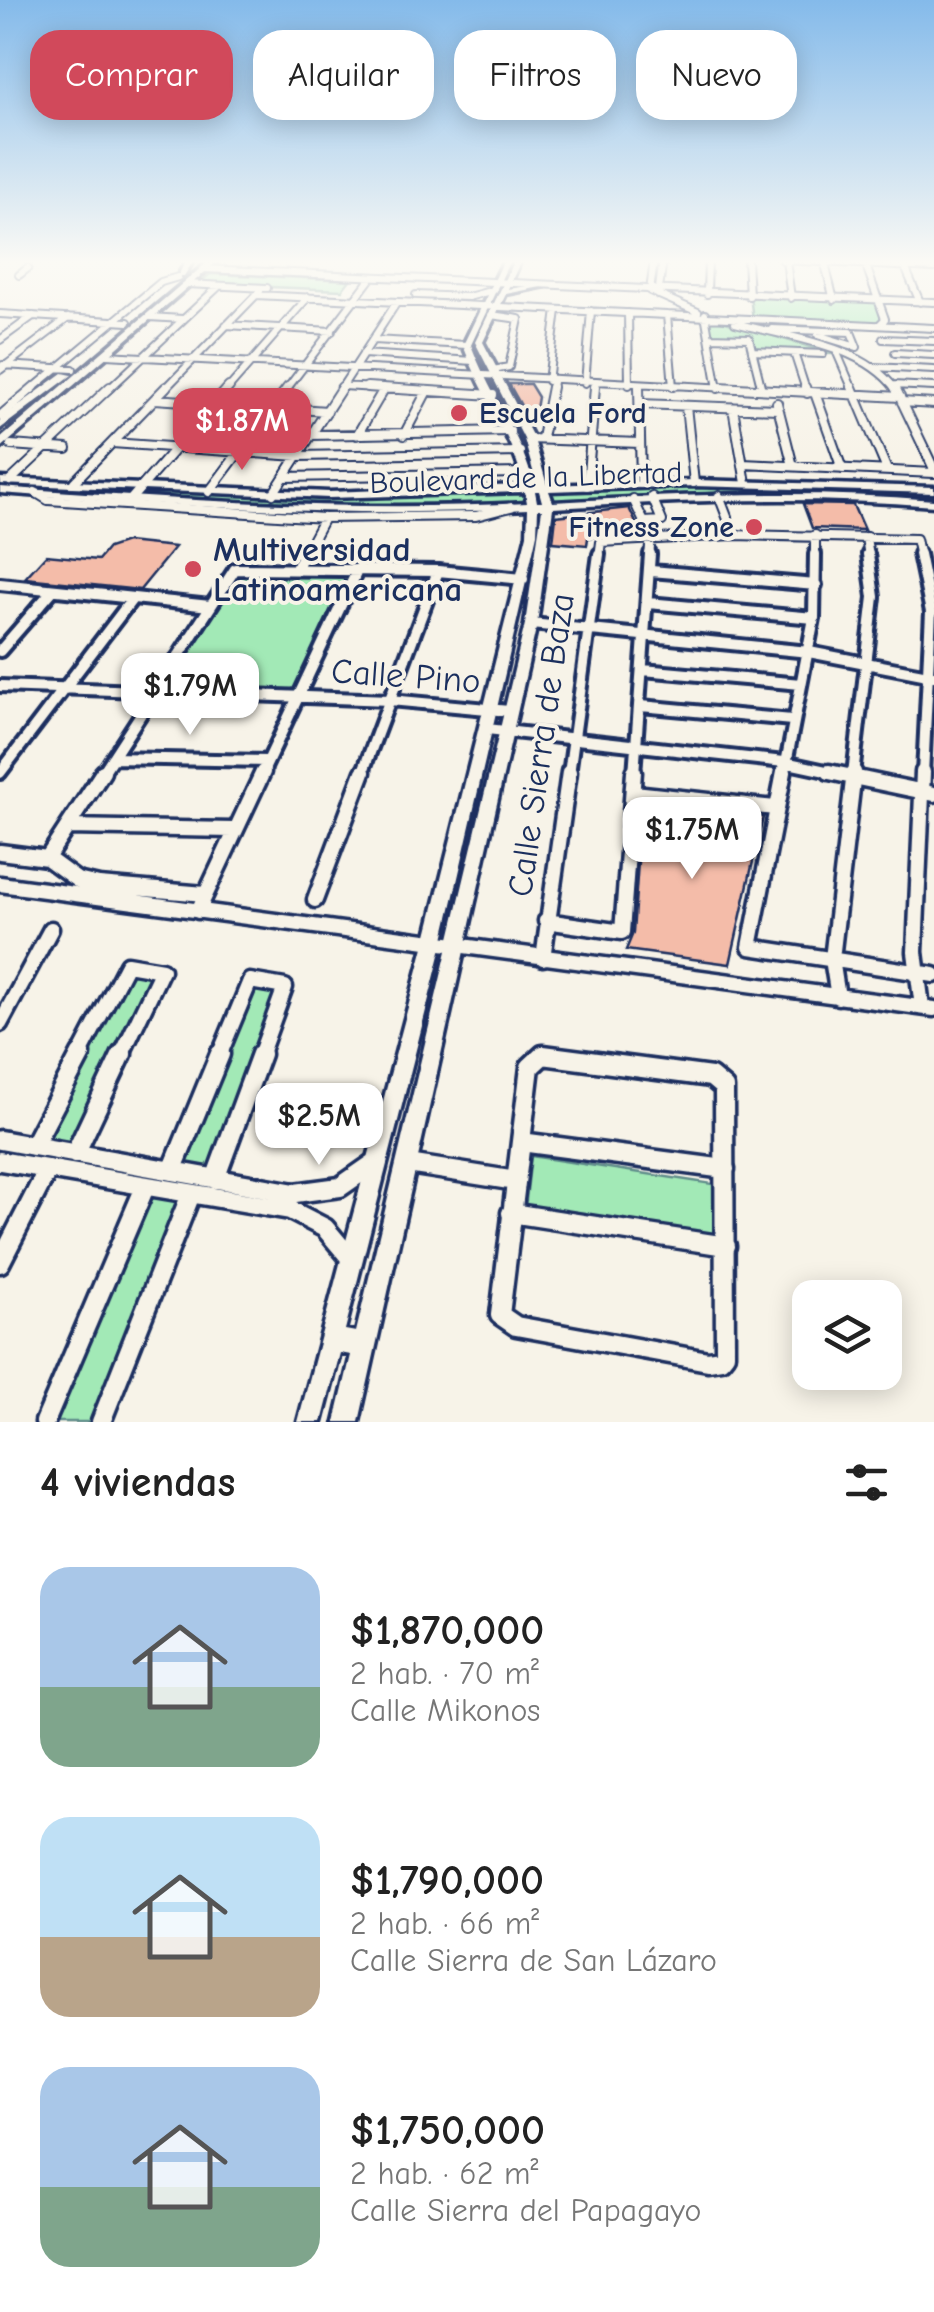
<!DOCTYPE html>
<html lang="es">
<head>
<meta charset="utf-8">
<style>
	:root { --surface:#fff; --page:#f6f6f6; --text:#222; --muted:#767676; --accent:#d1495b }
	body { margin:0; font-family:"Comic Neue",sans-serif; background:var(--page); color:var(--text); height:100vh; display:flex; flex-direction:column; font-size:38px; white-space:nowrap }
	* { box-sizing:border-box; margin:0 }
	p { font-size:32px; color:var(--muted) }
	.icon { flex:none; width:55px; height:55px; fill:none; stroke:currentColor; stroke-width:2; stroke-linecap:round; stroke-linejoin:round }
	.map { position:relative; height:1422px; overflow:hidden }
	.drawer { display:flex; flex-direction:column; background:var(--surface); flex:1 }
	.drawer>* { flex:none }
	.top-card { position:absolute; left:30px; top:30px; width:875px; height:90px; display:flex; gap:20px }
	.controls { position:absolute; left:792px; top:1280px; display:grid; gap:20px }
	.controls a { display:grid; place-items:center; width:110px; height:110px; border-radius:20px; background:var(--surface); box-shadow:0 5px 25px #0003; font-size:50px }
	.price { position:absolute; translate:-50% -85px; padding:0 22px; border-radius:20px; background:#fff; color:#222; font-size:32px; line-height:65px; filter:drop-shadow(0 2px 5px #0008) }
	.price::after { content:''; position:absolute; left:50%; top:60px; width:30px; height:22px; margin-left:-15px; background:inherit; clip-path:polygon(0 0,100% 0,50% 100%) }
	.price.on { background:var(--accent); color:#fff }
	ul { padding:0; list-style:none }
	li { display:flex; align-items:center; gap:30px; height:250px; padding:0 40px }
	li span { display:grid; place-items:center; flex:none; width:280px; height:200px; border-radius:30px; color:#555 }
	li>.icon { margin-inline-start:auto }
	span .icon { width:120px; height:120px; fill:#fffc; stroke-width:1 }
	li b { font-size:42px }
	h2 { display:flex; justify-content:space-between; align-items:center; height:120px; padding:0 40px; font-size:42px }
	.chip { padding:0 35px; border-radius:30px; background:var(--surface); box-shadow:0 5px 25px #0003; font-size:35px; line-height:90px }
	.chip.on { background:var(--accent); color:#fff }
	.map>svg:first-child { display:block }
	.green { fill:#a2e9b6; stroke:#5e8c8a; stroke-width:2.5 }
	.building { fill:#f4bca9; stroke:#1b2f5e; stroke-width:2.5 }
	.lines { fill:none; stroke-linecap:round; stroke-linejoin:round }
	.minor-far4-casing { stroke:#1b2f5e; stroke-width:10 }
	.minor-far3-casing { stroke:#1b2f5e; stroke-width:12 }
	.minor-far2-casing { stroke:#1b2f5e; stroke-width:18 }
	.minor-far1-casing { stroke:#1b2f5e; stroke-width:21 }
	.minor-casing { stroke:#1b2f5e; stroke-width:25 }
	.major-casing { stroke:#1b2f5e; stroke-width:7 }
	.highway-casing { stroke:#1b2f5e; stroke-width:7 }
	.minor-far4 { stroke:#f7f3e8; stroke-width:6 }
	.minor-far3 { stroke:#f7f3e8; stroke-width:8 }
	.minor-far2 { stroke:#f7f3e8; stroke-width:10 }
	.minor-far1 { stroke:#f7f3e8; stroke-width:14 }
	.minor { stroke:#f7f3e8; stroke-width:18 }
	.major { fill:#f7f3e8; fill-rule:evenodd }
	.highway { fill:#f7f3e8; fill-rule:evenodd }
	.poi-dot { fill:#d1495b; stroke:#f7f3e8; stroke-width:4 }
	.labels { text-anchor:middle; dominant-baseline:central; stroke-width:8; stroke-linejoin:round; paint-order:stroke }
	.far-poi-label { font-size:30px; font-weight:bold; fill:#1b2f5e; stroke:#f7f3e8; text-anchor:start }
	.far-street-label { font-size:30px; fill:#1b2f5e; stroke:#f7f3e8 }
	.poi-label { font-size:35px; font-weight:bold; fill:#1b2f5e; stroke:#f7f3e8; text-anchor:start }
	.street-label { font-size:35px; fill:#1b2f5e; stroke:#f7f3e8 }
</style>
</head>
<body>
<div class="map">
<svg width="934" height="1422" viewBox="0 0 934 1422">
	<rect width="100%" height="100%" fill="#f7f3e8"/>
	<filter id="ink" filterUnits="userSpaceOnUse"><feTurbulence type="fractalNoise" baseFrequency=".01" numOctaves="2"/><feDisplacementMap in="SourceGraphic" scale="20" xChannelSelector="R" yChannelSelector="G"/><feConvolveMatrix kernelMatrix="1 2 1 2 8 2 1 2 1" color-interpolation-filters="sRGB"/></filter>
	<g filter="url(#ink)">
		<!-- green -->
		<path class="green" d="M210 274 350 280 342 290 198 284Z
			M750 296 877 302 884 319 878 325 753 319Z
			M707 317 712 318 834 354 751 352 746 337 710 336Z
			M0 482 304 498 526 493 527 503 289 507 0 488Z
			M730 485 934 492V501L745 494 553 501 552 492Z
			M239 571H353L293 691 163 692Z
			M128 967 159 971 75 1142 44 1138Z
			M252 984 283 988 213 1173 177 1167Z
			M531 1156 719 1185 720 1238 525 1208Z
			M147 1191 187 1198 98 1422H49Z"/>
		<!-- building -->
		<path class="building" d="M509 384H530L538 397 536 409H523Z
			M803 504 853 505 864 530 812 528Z
			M629 508 637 525 597 529 600 535 588 538 587 545 553 542 556 516Z
			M126 542 175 547 140 590 25 578 46 555 98 560 108 548Z
			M642 805 763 817 730 964 626 950 633 933Z"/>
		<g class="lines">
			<!-- minor-far4 casing -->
			<g class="minor-far4-casing">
				<path id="minor-far4" d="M654 260 650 291 698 312
					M747 260 749 296
					M783 260 934 268
					M786 260 791 298
					M824 260 834 300
					M864 260 885 319 879 325
					M902 260 920 302
					M204 269 934 302
					M19 275 28 268
					M187 284 267 288
					M707 294 708 260
					M256 295 934 328
					M416 295 468 297 494 290
					M658 295 663 260
					M628 313 629 385
					M0 314 128 322
					M705 314 718 389
					M491 315 519 319 509 367 493 370
					M667 315 673 387
					M149 317 183 319
					M735 323C786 337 863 344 896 390
					M226 325 332 331
					M772 329 851 332 857 347
					M818 335 857 347
					M709 337 749 338 762 390
					M883 339 934 341
					M0 340 33 316
					M373 340 467 345
					M752 351 823 354
					M794 353 806 390
					M837 353 853 390
					M895 353 934 355
					M363 354 474 361
					M106 355 766 390
					M3 365 73 369
					M873 367 934 370
					M0 370 68 318
					M548 381 557 310
					M585 383 591 311
					M639 385V390
					M893 385 934 387
					M343 386 408 390
					M31 390 161 282 178 277
					M108 390 219 286
					M164 390 260 291
					M227 390 308 297
					M286 390 371 278
					M340 390 397 302
					M551 390 553 382
					M594 390 595 383"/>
			</g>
			<!-- minor-far3 casing -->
			<g class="minor-far3-casing">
				<path id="minor-far3" d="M367 387 493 395
					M639 387 641 484
					M719 387 900 397
					M805 387 807 393
					M852 387 887 470
					M895 387 934 469
					M815 393 842 469
					M155 399 327 411
					M902 402 934 404
					M777 403 793 466
					M640 404 778 409
					M686 406 694 483
					M733 408 746 483
					M0 416 34 387
					M311 435 510 431
					M357 435 384 389
					M404 435 427 391
					M542 438 552 387
					M529 439 640 443
					M112 443 298 456 520 452
					M11 445 67 449
					M743 464 934 473
					M284 477 527 473
					M10 481 110 387
					M74 482 166 387
					M587 486 595 387
					M35 492 48 500 324 518 476 516 511 507
					M209 492 288 387
					M273 494 342 387
					M719 496 734 535
					M131 499 229 387
					M633 499 644 522 662 521 652 497
					M866 537 869 557
					M303 557 324 518
					M599 557 601 542 734 535 916 539 920 557
					M649 557 651 536
					M815 557V535"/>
			</g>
			<!-- minor-far2 casing -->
			<g class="minor-far2-casing">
				<path id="minor-far2" d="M919 554 931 612 923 774
					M297 567 304 554
					M651 571 816 585
					M0 584 210 606
					M648 603 814 618
					M531 624 809 652 933 676
					M0 651 53 590
					M643 670 801 684
					M0 686 390 700 509 711
					M641 706 792 720
					M487 729 784 762 840 774
					M112 758 266 761
					M0 773 133 598
					M102 774 235 569 438 571 523 579
					M262 774 358 569
					M362 774 438 571
					M569 774 599 554
					M634 774 650 554
					M784 774 814 618 815 554
					M853 774 874 597 868 554"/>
			</g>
			<!-- minor-far1 casing -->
			<g class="minor-far1-casing">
				<path id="minor-far1" d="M784 772 750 947 934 975
					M829 772 934 794
					M634 793 775 808
					M67 827 233 830
					M0 852 47 858 77 880 99 885 205 894
					M47 858 103 772
					M0 884 934 1009
					M315 900 363 772
					M198 911 263 772
					M546 921 622 932 634 772
					M543 958 569 772
					M838 997 832 959 854 772
					M922 1007 915 952 923 772
					M0 1024 51 929
					M79 1056 127 964 162 970 121 1056
					M219 1056 250 981 285 987 260 1056
					M542 1056H553"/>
			</g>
			<!-- minor casing -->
			<g class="minor-casing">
				<path id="minor" d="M543 1055 711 1077 724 1088 725 1354 721 1359 708 1361 516 1326 500 1315 530 1067Z
					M0 1140 295 1193 340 1187 373 1164
					M521 1142 725 1169
					M33 1146 81 1054
					M75 1154 122 1054
					M0 1161 290 1210 325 1228 351 1259
					M408 1164 516 1181
					M172 1171 220 1054
					M215 1179 261 1054
					M511 1213 726 1246
					M0 1263 48 1169
					M45 1422 145 1187
					M101 1422 191 1194"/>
			</g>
			<!-- major casing -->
			<g class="major-casing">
				<path id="major" d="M504 260H510L471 345C489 393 521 435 534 485H537L524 439 475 342 515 260H521L508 289 542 284 546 286 506 294 483 342 534 439 547 485 694 480 934 487V493L694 486 549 491 553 502C680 495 806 489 934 500V506C806 495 680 501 553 508L537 624 359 1422H335L351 1355 340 1353 322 1422H298L425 943 527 534 528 509C351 518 176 506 0 493V487C176 500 351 512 527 503L525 492 329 498 1 484 0 478 329 492 524 485C512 436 481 393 463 345ZM535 491H539L542 502H537ZM538 509H542L525 624 356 1332 345 1330 443 943 537 534Z"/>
			</g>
			<!-- highway casing -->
			<g class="highway-casing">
				<path id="highway" d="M186 260H194L184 276H178Z
					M210 260H219L0 449V439Z
					M63 373 72 375 0 429V419Z"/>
			</g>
			<!-- minor-far4 -->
			<use href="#minor-far4" class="minor-far4"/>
			<!-- minor-far3 -->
			<use href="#minor-far3" class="minor-far3"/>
			<!-- minor-far2 -->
			<use href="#minor-far2" class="minor-far2"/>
			<!-- minor-far1 -->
			<use href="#minor-far1" class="minor-far1"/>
			<!-- minor -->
			<use href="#minor" class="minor"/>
			<!-- major -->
			<use href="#major" class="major"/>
			<!-- highway -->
			<use href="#highway" class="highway"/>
		</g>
	</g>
	<!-- sky -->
	<linearGradient id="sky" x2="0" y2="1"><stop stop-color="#84baea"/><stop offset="0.57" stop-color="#fbfaf5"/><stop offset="1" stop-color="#fbfaf5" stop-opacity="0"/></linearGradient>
	<rect width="934" height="459" fill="url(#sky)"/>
	<!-- markers -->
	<g class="poi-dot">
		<circle cx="459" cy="413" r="10"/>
		<circle cx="754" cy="527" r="10"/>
		<circle cx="193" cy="569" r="10"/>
	</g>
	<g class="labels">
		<!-- far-poi labels -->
		<g class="far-poi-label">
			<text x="479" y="413">Escuela Ford</text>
			<text x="734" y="527" text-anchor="end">Fitness Zone</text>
		</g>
		<!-- far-street labels -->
		<g class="far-street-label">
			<text transform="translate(526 478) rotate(-2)">Boulevard de la Libertad</text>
		</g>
		<!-- poi labels -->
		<g class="poi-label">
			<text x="213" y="549">Multiversidad<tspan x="213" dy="40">Latinoamericana</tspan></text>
		</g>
		<!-- street labels -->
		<g class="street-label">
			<text transform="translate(406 676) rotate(4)">Calle Pino</text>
			<text transform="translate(541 745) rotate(-82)">Calle Sierra de Baza</text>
		</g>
	</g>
</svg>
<div class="controls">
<a><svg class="icon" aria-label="layers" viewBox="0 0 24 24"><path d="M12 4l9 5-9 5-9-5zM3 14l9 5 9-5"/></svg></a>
</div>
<b class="price on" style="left:242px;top:473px">$1.87M</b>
<b class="price" style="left:190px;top:738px">$1.79M</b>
<b class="price" style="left:692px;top:882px">$1.75M</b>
<b class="price" style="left:319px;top:1168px">$2.5M</b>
<div class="top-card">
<a class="chip on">Comprar</a>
<a class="chip">Alquilar</a>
<a class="chip">Filtros</a>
<a class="chip">Nuevo</a>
</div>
</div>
<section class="drawer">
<h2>4 viviendas<svg class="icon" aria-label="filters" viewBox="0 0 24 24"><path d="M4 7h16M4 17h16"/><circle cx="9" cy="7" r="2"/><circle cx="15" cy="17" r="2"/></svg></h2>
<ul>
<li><span style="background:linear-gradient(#a9c7e8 60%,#7fa58c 0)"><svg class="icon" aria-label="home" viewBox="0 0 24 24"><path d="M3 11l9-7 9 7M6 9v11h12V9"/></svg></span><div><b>$1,870,000</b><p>2 hab. · 70 m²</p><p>Calle Mikonos</p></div></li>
<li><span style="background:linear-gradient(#bfe0f5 60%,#b9a48a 0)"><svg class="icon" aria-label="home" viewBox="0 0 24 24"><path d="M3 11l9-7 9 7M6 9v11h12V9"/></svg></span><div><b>$1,790,000</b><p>2 hab. · 66 m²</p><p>Calle Sierra de San Lázaro</p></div></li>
<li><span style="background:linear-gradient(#a9c7e8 60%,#7fa58c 0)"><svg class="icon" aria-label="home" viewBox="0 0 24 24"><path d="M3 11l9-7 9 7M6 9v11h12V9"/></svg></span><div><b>$1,750,000</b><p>2 hab. · 62 m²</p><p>Calle Sierra del Papagayo</p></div></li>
</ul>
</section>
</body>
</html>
